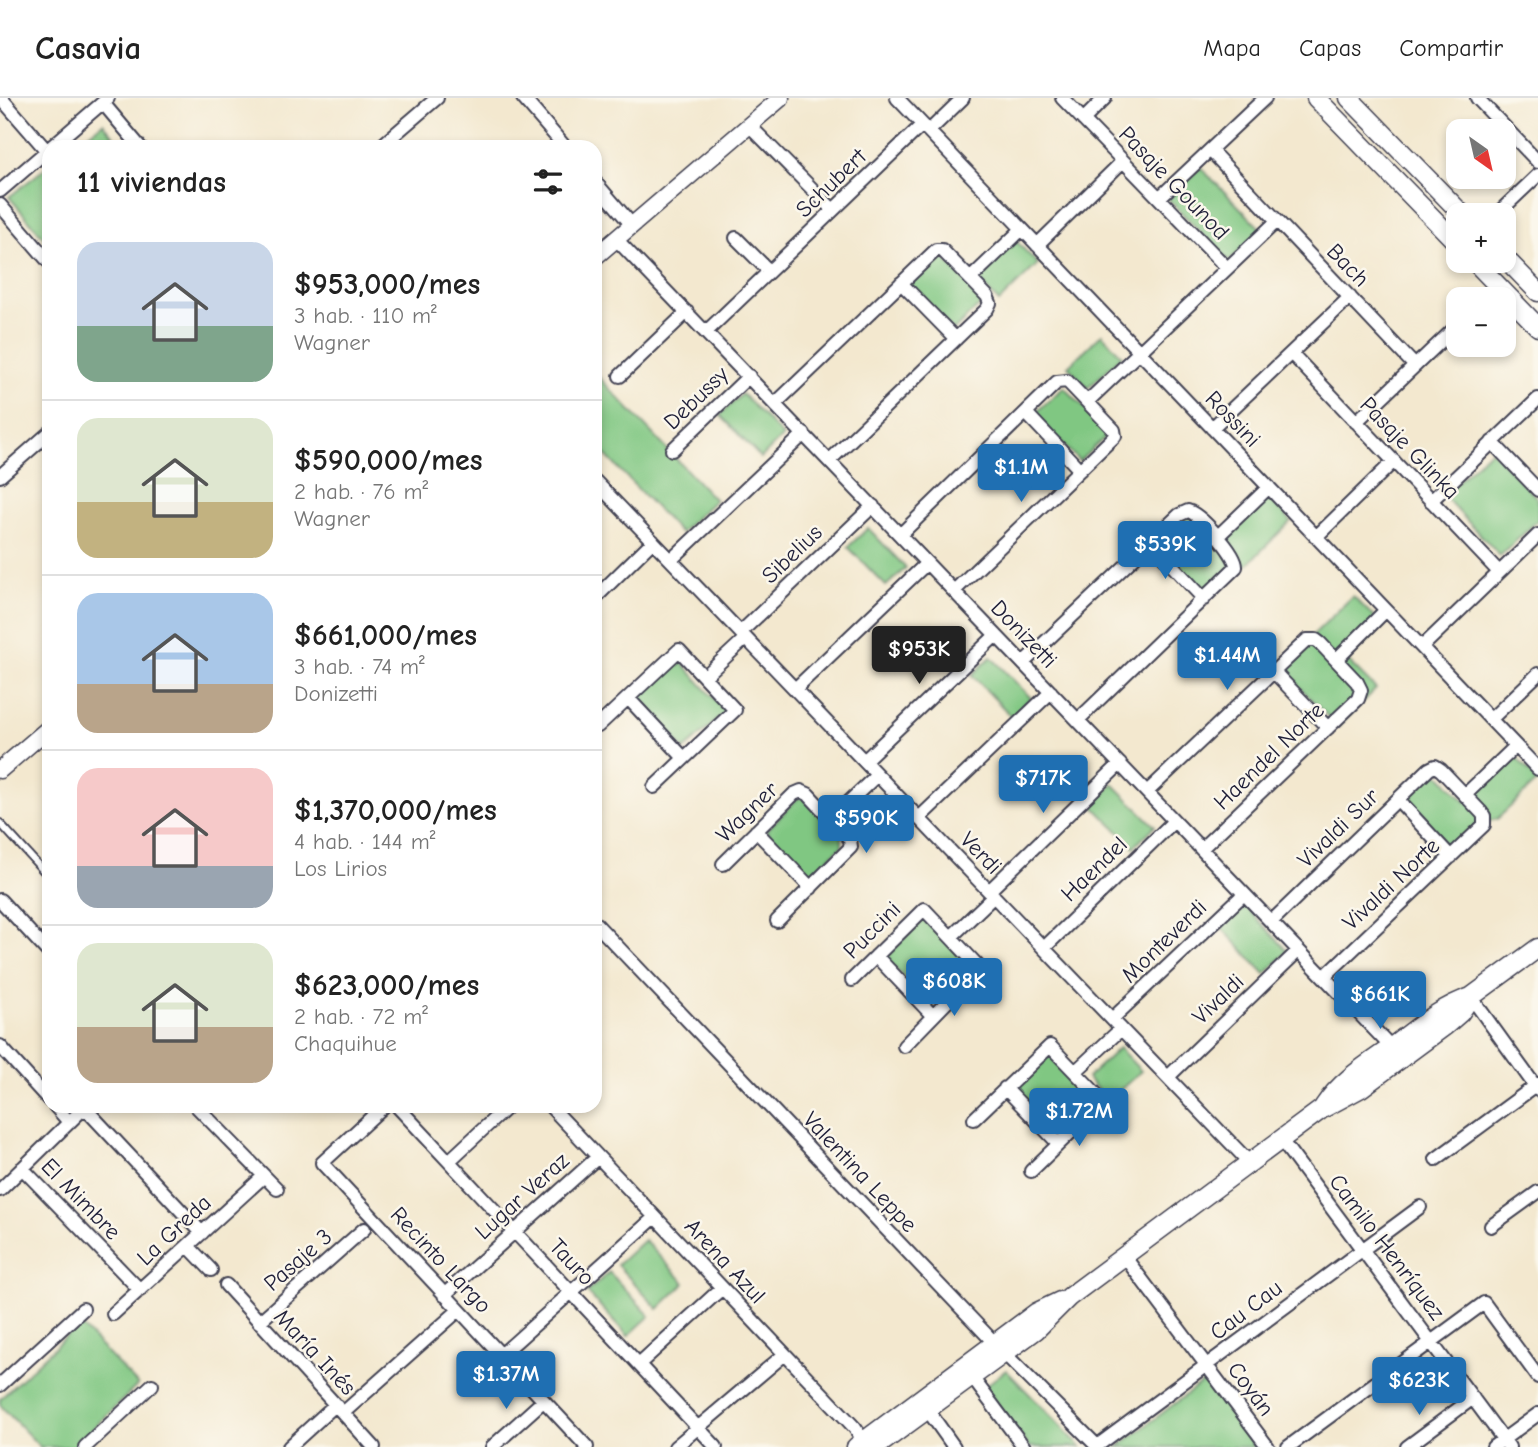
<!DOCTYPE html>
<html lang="es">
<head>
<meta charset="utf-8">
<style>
	:root { --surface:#fff; --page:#f6f6f6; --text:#222; --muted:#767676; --line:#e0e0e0; --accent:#1f6fb2 }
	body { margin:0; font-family:"Comic Neue",sans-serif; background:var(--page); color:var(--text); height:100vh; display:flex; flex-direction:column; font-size:26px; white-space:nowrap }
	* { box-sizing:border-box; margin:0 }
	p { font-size:23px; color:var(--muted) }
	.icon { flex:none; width:38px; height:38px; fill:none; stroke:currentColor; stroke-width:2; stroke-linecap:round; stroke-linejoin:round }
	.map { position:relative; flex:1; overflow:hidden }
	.details { position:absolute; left:42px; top:42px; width:560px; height:973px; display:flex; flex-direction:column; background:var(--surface); border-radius:21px; box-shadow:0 4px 10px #0003 }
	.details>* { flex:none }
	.needle { width:46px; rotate:146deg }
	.buttons { position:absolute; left:1446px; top:21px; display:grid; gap:14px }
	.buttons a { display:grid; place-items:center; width:70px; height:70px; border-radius:14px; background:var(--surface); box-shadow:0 4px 10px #0003; font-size:35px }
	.price { position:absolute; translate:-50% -60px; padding:0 16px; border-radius:7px; background:var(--accent); color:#fff; font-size:23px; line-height:46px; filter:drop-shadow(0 2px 4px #0008) }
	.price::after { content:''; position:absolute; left:50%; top:42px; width:21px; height:16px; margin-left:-10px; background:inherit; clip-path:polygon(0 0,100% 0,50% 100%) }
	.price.on { background:#222; color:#fff }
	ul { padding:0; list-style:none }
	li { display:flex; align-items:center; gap:21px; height:175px; padding:0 35px }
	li+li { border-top:2px solid var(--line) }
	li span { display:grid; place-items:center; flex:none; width:196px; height:140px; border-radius:21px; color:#555 }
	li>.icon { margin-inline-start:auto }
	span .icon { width:84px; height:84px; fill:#fffc; stroke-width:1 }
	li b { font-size:30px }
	h2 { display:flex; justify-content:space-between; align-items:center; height:84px; padding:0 35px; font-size:30px }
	header { display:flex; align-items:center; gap:42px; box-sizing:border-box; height:98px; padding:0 35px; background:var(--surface); border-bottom:2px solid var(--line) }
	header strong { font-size:33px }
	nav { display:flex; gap:38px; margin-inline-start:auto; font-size:24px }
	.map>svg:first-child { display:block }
	.green { fill:#80c782; stroke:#51745e; stroke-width:2 }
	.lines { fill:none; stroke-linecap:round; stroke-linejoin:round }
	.service-casing { stroke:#414051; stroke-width:10 }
	.minor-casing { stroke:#414051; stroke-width:16 }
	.tertiary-casing { stroke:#414051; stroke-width:19 }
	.secondary-casing { stroke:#414051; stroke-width:21 }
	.service { stroke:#fff; stroke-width:6 }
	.minor { stroke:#fff; stroke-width:12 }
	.tertiary { stroke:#fff; stroke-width:16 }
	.secondary { stroke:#fff; stroke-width:18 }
	.labels { text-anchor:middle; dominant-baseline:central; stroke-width:5; stroke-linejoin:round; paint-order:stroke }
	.street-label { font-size:23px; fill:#22223b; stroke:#fbf7ec }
</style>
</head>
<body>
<header>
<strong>Casavia</strong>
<nav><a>Mapa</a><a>Capas</a><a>Compartir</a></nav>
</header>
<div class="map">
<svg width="1538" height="1349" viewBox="0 0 1538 1349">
	<rect width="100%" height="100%" fill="#fbf7ec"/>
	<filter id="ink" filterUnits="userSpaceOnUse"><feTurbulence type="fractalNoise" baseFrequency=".0143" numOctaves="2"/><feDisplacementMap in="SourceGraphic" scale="14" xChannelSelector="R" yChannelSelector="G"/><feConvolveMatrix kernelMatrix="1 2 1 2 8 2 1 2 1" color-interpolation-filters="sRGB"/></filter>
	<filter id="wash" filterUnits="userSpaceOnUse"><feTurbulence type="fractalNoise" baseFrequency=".00686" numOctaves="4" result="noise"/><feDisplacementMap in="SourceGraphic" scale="28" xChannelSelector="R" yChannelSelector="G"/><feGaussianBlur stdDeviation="1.57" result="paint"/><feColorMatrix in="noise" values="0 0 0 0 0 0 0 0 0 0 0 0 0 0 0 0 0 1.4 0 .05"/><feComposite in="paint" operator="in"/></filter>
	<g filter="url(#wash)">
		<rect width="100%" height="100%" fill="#f3e8cf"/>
		<!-- green -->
		<path class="green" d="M103 25 123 49H72Z
			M49 67V146L9 99Z
			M1200 69 1262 132 1229 163 1168 101Z
			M1016 143 1038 166 999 204 977 181Z
			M940 156 985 202 953 233 908 186Z
			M1102 236 1122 258 1088 290 1068 268Z
			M595 275 715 402 680 435 595 346Z
			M1064 289 1110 335 1079 363 1034 316Z
			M742 296 783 338 761 360 720 317Z
			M1491 352 1538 401V422L1500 458 1443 397Z
			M1267 396 1291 423 1247 467 1232 469 1206 493 1201 492 1156 444 1183 418 1192 419 1218 444Z
			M868 430 906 470 886 488 848 449Z
			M1353 498 1383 528 1348 563 1376 591 1338 629 1280 569Z
			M991 559 1031 600 1012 619 972 577Z
			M679 561 726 614 684 652 637 599Z
			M1514 657 1538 683 1497 721 1479 726 1450 752 1405 704V700L1434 671 1466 704Z
			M1113 686 1155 728 1134 749 1092 707Z
			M798 700H804L842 740V748L812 775 808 776 766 733Z
			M1244 807 1288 853 1265 876 1221 829Z
			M923 819 973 870 932 909 883 858Z
			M1119 950 1141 973 1108 1003 1087 980Z
			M1048 954 1095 1003 1058 1039 1011 990Z
			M644 1142 685 1185 658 1211 617 1167Z
			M609 1174 650 1218 628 1238 587 1194Z
			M79 1226 138 1287 74 1349H40L0 1307V1301Z
			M1006 1272 1081 1349H1029L984 1289Z
			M1207 1281 1255 1349H1118Z"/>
	</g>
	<g filter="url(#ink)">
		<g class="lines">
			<!-- service casing -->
			<g class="service-casing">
				<path id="service" d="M0 725 49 779"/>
			</g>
			<!-- minor casing -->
			<g class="minor-casing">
				<path id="minor" d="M1 0 47 53
					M523 0 565 49
					M897 0 1538 671
					M1062 0 1227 170
					M1477 0 1538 64
					M103 5 140 49
					M1083 22 1105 0
					M749 27 833 112
					M929 33 963 0
					M51 49 108 0
					M380 49 437 0
					M1210 52 1415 268
					M595 84 632 127
					M0 93 49 51
					M1159 100 1265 0
					M0 107 49 164
					M1496 117 1538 77
					M736 140 769 173
					M616 141 1396 954
					M1037 147 1123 63
					M970 181 1022 131
					M901 185 956 241
					M1485 201 1499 188
					M706 234 922 27
					M1291 255 1499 474
					M620 278 687 214
					M1088 303 1277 123
					M775 306 936 152H942L987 198 990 205 987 211 829 363
					M1026 315 1080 372
					M1356 324 1458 227
					M1212 330 1350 199
					M1492 344 1538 392
					M672 352 749 278
					M0 378 49 335
					M595 383 1250 1065
					M1431 403 1538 301
					M900 437 1057 284 1067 283 1114 332 1115 338 954 493
					M1217 439 1269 389
					M1316 439 1394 363
					M1150 444 1204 501
					M671 462 804 336
					M595 500 653 443
					M741 534 873 408
					M1422 549 1538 437
					M1336 562 1386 512
					M1023 565 1179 417 1188 413C1200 416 1237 456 1236 469L1078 622
					M1273 573 1328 630
					M704 579 746 540
					M795 591 927 465
					M628 600 684 660
					M1491 621 1538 576
					M598 628 679 552 735 612 654 689
					M864 663 996 537
					M1147 694 1307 542H1316L1320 545 1357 584 1361 592 1358 601 1201 751
					M1465 697 1516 648
					M1398 702 1451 759
					M919 720 1051 594
					M831 721 877 677
					M756 733 811 790
					M723 766 794 696 801 693 808 696 850 741 851 749 777 823
					M989 793 1120 666
					M0 802 49 855
					M1271 824 1429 671 1435 668 1441 672 1481 714 1484 718V727L1324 879
					M595 825 1004 1255 1098 1349
					M951 839 994 798
					M1044 850 1174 723
					M876 858 933 918
					M852 882 924 811 980 870 904 948
					M1471 899 1538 992
					M1112 921 1244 796
					M0 948 49 1002
					M1075 974 1121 931
					M1168 979 1298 853
					M1005 990 1059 1046
					M55 1008 69 1024
					M83 1008 202 1135
					M196 1008 277 1091
					M384 1008 322 1065 587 1349
					M397 1008 716 1349
					M550 1008 855 1330 867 1348
					M974 1021 1050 948 1103 1003 1031 1073
					M1281 1042 1509 1349
					M1436 1061 1538 986
					M449 1063 508 1008
					M22 1070 140 1192
					M0 1092 84 1010
					M1491 1128 1538 1094
					M188 1148 211 1172
					M1124 1158 1268 1349
					M226 1187 374 1349
					M444 1197 598 1059
					M113 1216 264 1078
					M259 1224 364 1131
					M501 1257 655 1119
					M639 1266 722 1190
					M971 1278 1024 1349
					M0 1287 83 1211
					M927 1311 954 1349
					M343 1315 459 1212
					M1097 1348 1420 1109
					M85 1349 152 1287
					M289 1349 335 1307
					M492 1349 543 1303
					M675 1349 785 1256
					M1288 1349 1484 1205 1538 1279
					M1407 1349 1473 1300
					M1493 1349 1538 1316"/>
			</g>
			<!-- tertiary casing -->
			<g class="tertiary-casing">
				<path id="tertiary" d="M595 159 781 0
					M0 672 49 630"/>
			</g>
			<!-- secondary casing -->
			<g class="secondary-casing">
				<path id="secondary" d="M1316 0 1458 146
					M1349 0 1463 117
					M1503 158 1538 194
					M1474 163 1538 229
					M1324 1008C1341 982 1368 966 1393 948 1418 929 1441 909 1471 899
					M856 1349 1037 1214 1060 1203
					M876 1349 1036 1232 1069 1199 1322 1011 1361 990 1445 928 1460 915 1471 899 1538 850"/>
			</g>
			<!-- service -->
			<use href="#service" class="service"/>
			<!-- minor -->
			<use href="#minor" class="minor"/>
			<!-- tertiary -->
			<use href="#tertiary" class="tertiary"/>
			<!-- secondary -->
			<use href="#secondary" class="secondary"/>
		</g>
	</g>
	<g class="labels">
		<!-- street labels -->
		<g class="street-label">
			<text transform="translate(831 85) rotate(-44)">Schubert</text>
			<text transform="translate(1174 85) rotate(46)">Pasaje Gounod</text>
			<text transform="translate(1348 167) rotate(46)">Bach</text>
			<text transform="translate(696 300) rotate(-44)">Debussy</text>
			<text transform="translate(1233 321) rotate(46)">Rossini</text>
			<text transform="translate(1410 350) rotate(46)">Pasaje Glinka</text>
			<text transform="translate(792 456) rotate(-44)">Sibelius</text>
			<text transform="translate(1024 536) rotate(46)">Donizetti</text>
			<text transform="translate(1269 658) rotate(-44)">Haendel Norte</text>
			<text transform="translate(747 714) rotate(-44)">Wagner</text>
			<text transform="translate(1338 730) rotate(-44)">Vivaldi Sur</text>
			<text transform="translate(981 755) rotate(46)">Verdi</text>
			<text transform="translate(1094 771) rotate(-44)">Haendel</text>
			<text transform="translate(1391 786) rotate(-43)">Vivaldi Norte</text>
			<text transform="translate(872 832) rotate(-45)">Puccini</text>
			<text transform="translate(1164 843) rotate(-44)">Monteverdi</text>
			<text transform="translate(1218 901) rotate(-44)">Vivaldi</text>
			<text transform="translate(860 1074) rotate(47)">Valentina Leppe</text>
			<text transform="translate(522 1098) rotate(-42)">Lugar Veraz</text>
			<text transform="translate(81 1101) rotate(46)">El Mimbre</text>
			<text transform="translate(174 1132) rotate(-43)">La Greda</text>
			<text transform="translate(1387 1149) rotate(53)">Camilo Henríquez</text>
			<text transform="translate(298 1162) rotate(-41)">Pasaje 3</text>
			<text transform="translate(441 1162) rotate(47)">Recinto Largo</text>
			<text transform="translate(725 1163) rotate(47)">Arena Azul</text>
			<text transform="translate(572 1164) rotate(47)">Tauro</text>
			<text transform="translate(1246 1212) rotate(-37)">Cau Cau</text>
			<text transform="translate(315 1254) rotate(47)">María Inés</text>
			<text transform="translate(1251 1291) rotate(53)">Coyán</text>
		</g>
	</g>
</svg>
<div class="buttons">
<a><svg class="needle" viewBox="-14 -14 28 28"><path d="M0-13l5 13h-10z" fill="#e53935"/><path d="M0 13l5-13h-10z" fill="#767676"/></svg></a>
<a>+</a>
<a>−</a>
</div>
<b class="price" style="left:1021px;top:406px">$1.1M</b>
<b class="price" style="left:1165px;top:483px">$539K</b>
<b class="price on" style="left:919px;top:588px">$953K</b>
<b class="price" style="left:1227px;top:594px">$1.44M</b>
<b class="price" style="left:1043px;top:717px">$717K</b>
<b class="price" style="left:866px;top:757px">$590K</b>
<b class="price" style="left:954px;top:920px">$608K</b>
<b class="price" style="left:1380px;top:933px">$661K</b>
<b class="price" style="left:1079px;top:1050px">$1.72M</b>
<b class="price" style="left:506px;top:1313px">$1.37M</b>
<b class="price" style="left:1419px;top:1319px">$623K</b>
<section class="details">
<h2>11 viviendas<svg class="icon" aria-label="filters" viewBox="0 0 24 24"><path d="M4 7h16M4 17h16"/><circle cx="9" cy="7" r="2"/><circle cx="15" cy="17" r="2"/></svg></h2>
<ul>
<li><span style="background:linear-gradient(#c9d6e8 60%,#7fa58c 0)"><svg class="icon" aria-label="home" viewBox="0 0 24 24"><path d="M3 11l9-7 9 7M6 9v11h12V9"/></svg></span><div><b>$953,000/mes</b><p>3 hab. · 110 m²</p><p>Wagner</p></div></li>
<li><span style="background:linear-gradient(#dfe7d0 60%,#c2b280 0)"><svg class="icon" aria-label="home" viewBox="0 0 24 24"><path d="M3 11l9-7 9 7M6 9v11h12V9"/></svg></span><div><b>$590,000/mes</b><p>2 hab. · 76 m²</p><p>Wagner</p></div></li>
<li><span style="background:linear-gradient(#a9c7e8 65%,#b9a48a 0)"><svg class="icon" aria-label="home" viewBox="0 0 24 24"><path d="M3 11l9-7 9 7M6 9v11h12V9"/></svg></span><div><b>$661,000/mes</b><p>3 hab. · 74 m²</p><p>Donizetti</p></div></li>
<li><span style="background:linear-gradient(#f6c9c9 70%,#9aa5b1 0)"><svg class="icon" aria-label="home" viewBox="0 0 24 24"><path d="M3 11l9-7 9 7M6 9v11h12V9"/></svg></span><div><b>$1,370,000/mes</b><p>4 hab. · 144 m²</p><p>Los Lirios</p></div></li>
<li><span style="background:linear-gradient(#dfe7d0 60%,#b9a48a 0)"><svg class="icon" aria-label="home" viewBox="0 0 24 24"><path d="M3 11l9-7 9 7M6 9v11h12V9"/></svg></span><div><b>$623,000/mes</b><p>2 hab. · 72 m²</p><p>Chaquihue</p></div></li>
</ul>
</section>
</div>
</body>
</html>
